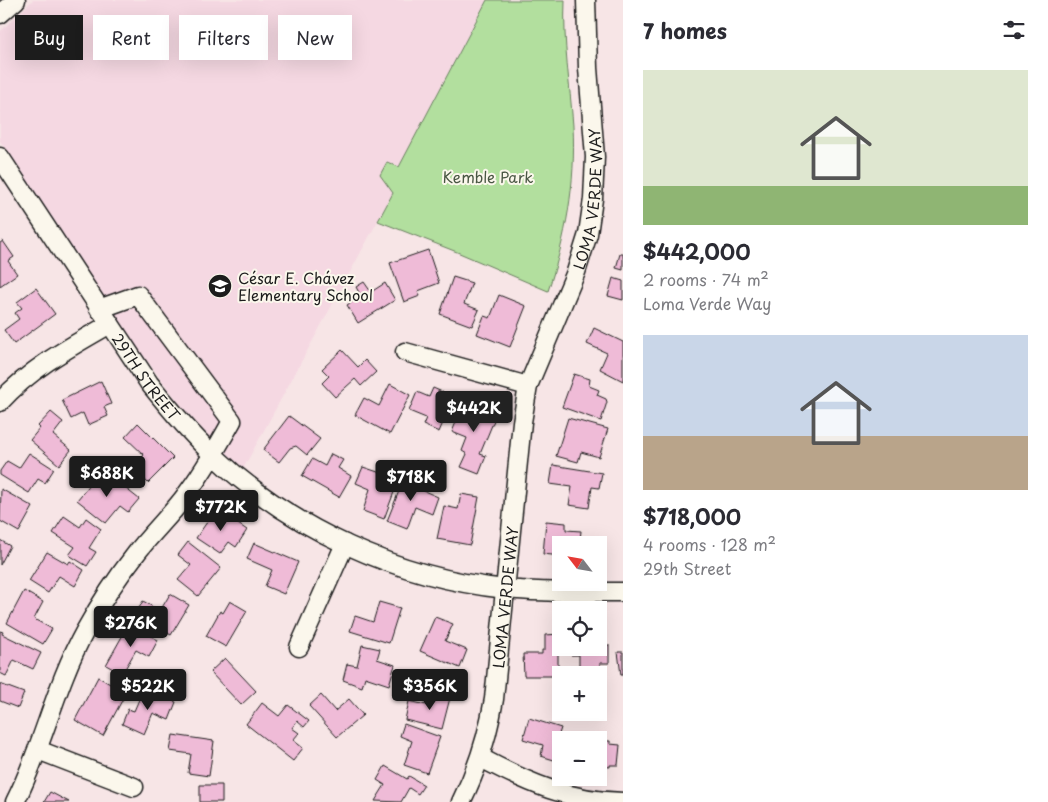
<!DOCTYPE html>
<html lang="en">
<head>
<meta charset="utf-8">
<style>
	:root { --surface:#fff; --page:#f7f7f7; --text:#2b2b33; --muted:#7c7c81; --accent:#1c1c1c }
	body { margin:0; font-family:"Playpen Sans",sans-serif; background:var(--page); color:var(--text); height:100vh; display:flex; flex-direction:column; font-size:19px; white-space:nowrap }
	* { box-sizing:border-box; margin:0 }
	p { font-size:16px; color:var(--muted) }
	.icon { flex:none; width:28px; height:28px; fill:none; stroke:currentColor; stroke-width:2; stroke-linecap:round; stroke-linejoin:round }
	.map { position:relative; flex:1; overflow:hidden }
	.panel { display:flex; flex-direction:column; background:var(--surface); width:425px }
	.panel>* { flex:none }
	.guide { position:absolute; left:15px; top:15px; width:475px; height:45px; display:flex; gap:10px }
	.needle { width:32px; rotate:301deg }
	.buttons { position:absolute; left:552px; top:536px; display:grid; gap:10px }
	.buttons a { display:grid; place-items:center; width:55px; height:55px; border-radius:0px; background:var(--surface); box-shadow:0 5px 20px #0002; font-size:25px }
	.price { position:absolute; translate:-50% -42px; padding:0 11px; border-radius:5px; background:var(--accent); color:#fff; font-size:16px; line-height:32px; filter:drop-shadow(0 1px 2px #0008) }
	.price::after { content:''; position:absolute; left:50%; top:30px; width:15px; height:11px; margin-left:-8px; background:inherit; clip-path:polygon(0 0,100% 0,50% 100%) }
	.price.current { background:#222; color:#fff }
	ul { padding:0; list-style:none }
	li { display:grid; align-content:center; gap:10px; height:265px; padding:0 20px }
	li span { display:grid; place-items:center; height:155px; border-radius:0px; color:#555 }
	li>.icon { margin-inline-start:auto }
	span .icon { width:90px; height:90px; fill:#fffc; stroke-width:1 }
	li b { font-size:21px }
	h2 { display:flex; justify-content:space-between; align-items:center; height:60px; padding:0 20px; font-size:21px }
	.pill { padding:0 18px; border-radius:0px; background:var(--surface); box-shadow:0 5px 20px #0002; font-size:18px; line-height:45px }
	.pill.current { background:var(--accent); color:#fff }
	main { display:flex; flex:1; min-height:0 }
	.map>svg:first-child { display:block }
	.built { fill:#f5d8e2 }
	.green { fill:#b2df9e; stroke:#677e5d }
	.building { fill:#efbbd7; stroke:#1c1c1c }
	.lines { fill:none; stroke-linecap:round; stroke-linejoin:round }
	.minor-casing { stroke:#1c1c1c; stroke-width:21 }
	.minor { stroke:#fbf7ec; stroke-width:18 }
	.labels { text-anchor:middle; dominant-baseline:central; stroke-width:4; stroke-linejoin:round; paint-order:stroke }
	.park-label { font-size:15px; fill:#495643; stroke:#fbf7ec }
	.street-label { font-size:15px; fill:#1c1c1c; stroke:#fbf7ec }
	.poi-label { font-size:15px; fill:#1c1c1c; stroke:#fbf7ec; text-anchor:start }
</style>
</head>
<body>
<main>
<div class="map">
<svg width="623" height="802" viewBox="0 0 623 802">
	<rect width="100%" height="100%" fill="#f7e5e6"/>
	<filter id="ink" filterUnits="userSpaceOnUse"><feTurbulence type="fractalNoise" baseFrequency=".02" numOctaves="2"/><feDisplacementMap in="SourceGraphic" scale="10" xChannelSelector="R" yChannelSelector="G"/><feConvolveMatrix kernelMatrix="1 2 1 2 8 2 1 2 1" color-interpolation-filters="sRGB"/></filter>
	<g filter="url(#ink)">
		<!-- built -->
		<path class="built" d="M33 0H487L399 168 393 193 243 469 212 440 183 408 139 350 0 141V32Z"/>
		<!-- green -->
		<path class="green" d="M487 0H565C563 43 570 84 573 126 576 184 566 237 548 291L457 252 378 221 393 193 380 175 387 162 399 167Z"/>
		<!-- building -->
		<path class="building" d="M3 241 14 257 8 261 17 274 0 286V243Z
			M428 250 439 283 418 291 420 296 404 302 390 263Z
			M620 254H623V270L616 268Z
			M453 277 472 283 464 304 479 310 472 326 440 314Z
			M613 278 623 281V300L608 296Z
			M364 282 371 292 385 283 395 300 358 323 347 305 361 296 356 287Z
			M36 288 55 314 14 344 4 330 19 319 15 313 22 308 17 302Z
			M499 295 526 306 510 347 477 334 484 316 490 318Z
			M594 328 623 342V381L600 369 607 353 587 344Z
			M342 350 358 367 365 360 376 372 361 386 355 379 335 397 322 383 329 376 322 369Z
			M574 374 590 379 589 386 599 390 597 395 606 399 607 402 601 421 562 407Z
			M101 381 111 404 104 407 108 416 88 425 83 413 71 419 62 400Z
			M390 384 410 395 390 434 355 415 364 398 379 406Z
			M433 388 454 397 439 432 423 425 426 418 409 411 417 392 429 397Z
			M465 400 497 413 480 454 486 456 479 474 461 467 467 454 462 451 467 438 452 432Z
			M51 412 63 422 53 435 71 450 59 465 30 440 40 428 38 426Z
			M289 416 320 439 307 455 296 446 290 448 279 462 263 450Z
			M568 418 608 429 599 457 581 452 578 462 556 456Z
			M138 423 173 458 148 483 132 467 144 455 125 437Z
			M29 453 54 469 45 483 38 479 29 493 0 475V471L7 461 19 468Z
			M331 454 343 460 338 468 351 476 339 497 302 476 312 459 325 466Z
			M553 465 602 473 599 488 592 487 589 508 569 505 572 487 550 484Z
			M363 467 390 476 388 480 397 484 384 519 363 511 370 489 356 483Z
			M97 476 106 483 111 477 139 499 128 512 120 506 106 523 77 500Z
			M405 476 426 485 424 491 438 497 432 514 415 507 407 529 387 521Z
			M1 489 33 507 19 532 0 521Z
			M461 494 479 497 470 545 437 539 444 506 458 509Z
			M216 509 247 530 236 547 229 542 220 554 196 538Z
			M64 516 80 527 86 518 101 529 89 548 96 552 87 566 69 555 75 547 53 533Z
			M546 521 566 523V530L581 531 580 540 593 541V545H561V556L543 554Z
			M0 540 10 546 0 565Z
			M188 542 221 568 198 596 178 580 191 565 178 555Z
			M254 543 298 562 284 594 265 586 272 570 247 559Z
			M47 552 68 564 70 561 84 570 75 586 59 576 48 593 29 581Z
			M24 591 43 602 34 619 52 629 43 644 7 623Z
			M170 594 189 605 171 635 135 615 143 601 160 611Z
			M230 601 247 611 226 647 206 636 220 611 223 613Z
			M379 602 400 608 389 643 350 631 355 616 373 622Z
			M435 617 453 624 445 641 467 650 460 668 420 651Z
			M129 624 158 640 149 657 136 650 122 674 106 665Z
			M0 631 3 632 2 634 41 653 33 669 14 660 6 676 0 673Z
			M561 634 562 653H558V676H524L523 654H542V650H545V635Z
			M362 645 380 649 377 659 395 665 389 685 365 677 362 687 343 680 347 664 357 666Z
			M599 645H609V663H600L599 681V675H579V655H571V648H599Z
			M618 652H623V675H621Z
			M225 658 256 691 241 705 210 672Z
			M98 677 126 693 103 736 75 720Z
			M0 684 24 693 18 708 0 701Z
			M144 688 176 702 169 720 153 713 144 734 122 724 128 709 134 711Z
			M435 690 451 694 442 729 405 720 409 701 431 706Z
			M321 695 335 711 349 699 363 715 337 737 309 706Z
			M262 703 279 716 288 705 309 721 304 727 297 721 292 728 299 733 293 740 303 748 293 761 246 724Z
			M529 718 561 728 556 743 561 744 557 761 541 756 543 745 523 739Z
			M404 724 440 737 427 773 404 765 412 741 400 736Z
			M173 735 214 741 209 776 188 773 191 754 170 751Z
			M599 741H610V744L620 745 618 765H610V767L599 766Z
			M385 766 407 779 409 776 424 785 418 794 409 788 401 802 375 801 385 785 377 780Z
			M200 785H222V802H200Z
			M50 792 69 802H44Z"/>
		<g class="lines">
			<!-- minor casing -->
			<g class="minor-casing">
				<g id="minor">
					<path d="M0 14 16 0"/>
					<path id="s1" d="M0 157 149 383C169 408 189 432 212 454 291 529 398 578 506 589 545 593 584 592 623 592"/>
					<path d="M405 352 528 386"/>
					<path d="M0 402C31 368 70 347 110 324"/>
					<path d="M299 647 345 544"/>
					<path d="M38 750 134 787"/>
					<path d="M481 758C528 783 569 801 623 802"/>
					<path d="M15 802C43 747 55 685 85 631 100 604 116 579 135 555 149 536 167 519 182 500 201 476 217 448 232 421L138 295 99 309"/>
					<path id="s2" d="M461 802C478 768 488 736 494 699L522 422 528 386 576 272 588 234 593 199 595 157 588 68 586 0"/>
				</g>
			</g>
			<!-- minor -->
			<use href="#minor" class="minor"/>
		</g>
	</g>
	<!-- icons -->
	<defs>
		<g id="school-disc" transform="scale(1.25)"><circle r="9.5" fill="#1c1c1c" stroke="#fbf7ec"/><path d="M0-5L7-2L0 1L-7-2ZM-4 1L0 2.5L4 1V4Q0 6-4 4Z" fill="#fff"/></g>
	</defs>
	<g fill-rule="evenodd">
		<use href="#school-disc" x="220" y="286"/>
	</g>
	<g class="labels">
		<!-- park labels -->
		<g class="park-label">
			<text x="488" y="176">Kemble Park</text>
		</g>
		<!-- street labels -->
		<g class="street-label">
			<text stroke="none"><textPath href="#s2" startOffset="622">LOMA VERDE WAY</textPath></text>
			<text stroke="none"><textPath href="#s1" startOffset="264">29TH STREET</textPath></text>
			<text stroke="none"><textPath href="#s2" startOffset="211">LOMA VERDE WAY</textPath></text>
		</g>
		<!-- poi labels -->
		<g class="poi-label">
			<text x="238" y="277">César E. Chávez<tspan x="238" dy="17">Elementary School</tspan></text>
		</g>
	</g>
</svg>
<div class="buttons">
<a><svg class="needle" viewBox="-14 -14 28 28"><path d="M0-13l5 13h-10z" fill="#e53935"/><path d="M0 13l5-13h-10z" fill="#7c7c81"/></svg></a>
<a><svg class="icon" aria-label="locate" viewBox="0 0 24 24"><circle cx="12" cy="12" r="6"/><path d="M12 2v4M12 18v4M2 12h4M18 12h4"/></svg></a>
<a>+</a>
<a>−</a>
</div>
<b class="price current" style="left:474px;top:433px">$442K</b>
<b class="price" style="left:107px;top:498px">$688K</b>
<b class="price" style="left:411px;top:502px">$718K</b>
<b class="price" style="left:221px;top:532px">$772K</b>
<b class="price" style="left:131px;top:648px">$276K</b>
<b class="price" style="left:148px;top:711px">$522K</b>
<b class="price" style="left:430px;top:711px">$356K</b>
<div class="guide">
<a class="pill current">Buy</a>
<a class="pill">Rent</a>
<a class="pill">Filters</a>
<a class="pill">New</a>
</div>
</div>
<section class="panel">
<h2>7 homes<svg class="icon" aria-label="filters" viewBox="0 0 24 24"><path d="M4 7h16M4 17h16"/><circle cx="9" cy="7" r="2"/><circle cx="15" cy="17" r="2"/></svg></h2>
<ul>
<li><span style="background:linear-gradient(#dfe7d0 75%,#8fb573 0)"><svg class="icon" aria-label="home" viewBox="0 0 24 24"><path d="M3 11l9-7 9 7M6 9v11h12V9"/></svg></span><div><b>$442,000</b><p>2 rooms · 74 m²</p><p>Loma Verde Way</p></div></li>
<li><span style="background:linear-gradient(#c9d6e8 65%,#b9a48a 0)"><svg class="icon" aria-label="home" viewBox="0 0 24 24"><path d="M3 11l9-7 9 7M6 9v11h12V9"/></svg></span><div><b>$718,000</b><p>4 rooms · 128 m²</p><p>29th Street</p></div></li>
</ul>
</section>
</main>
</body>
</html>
